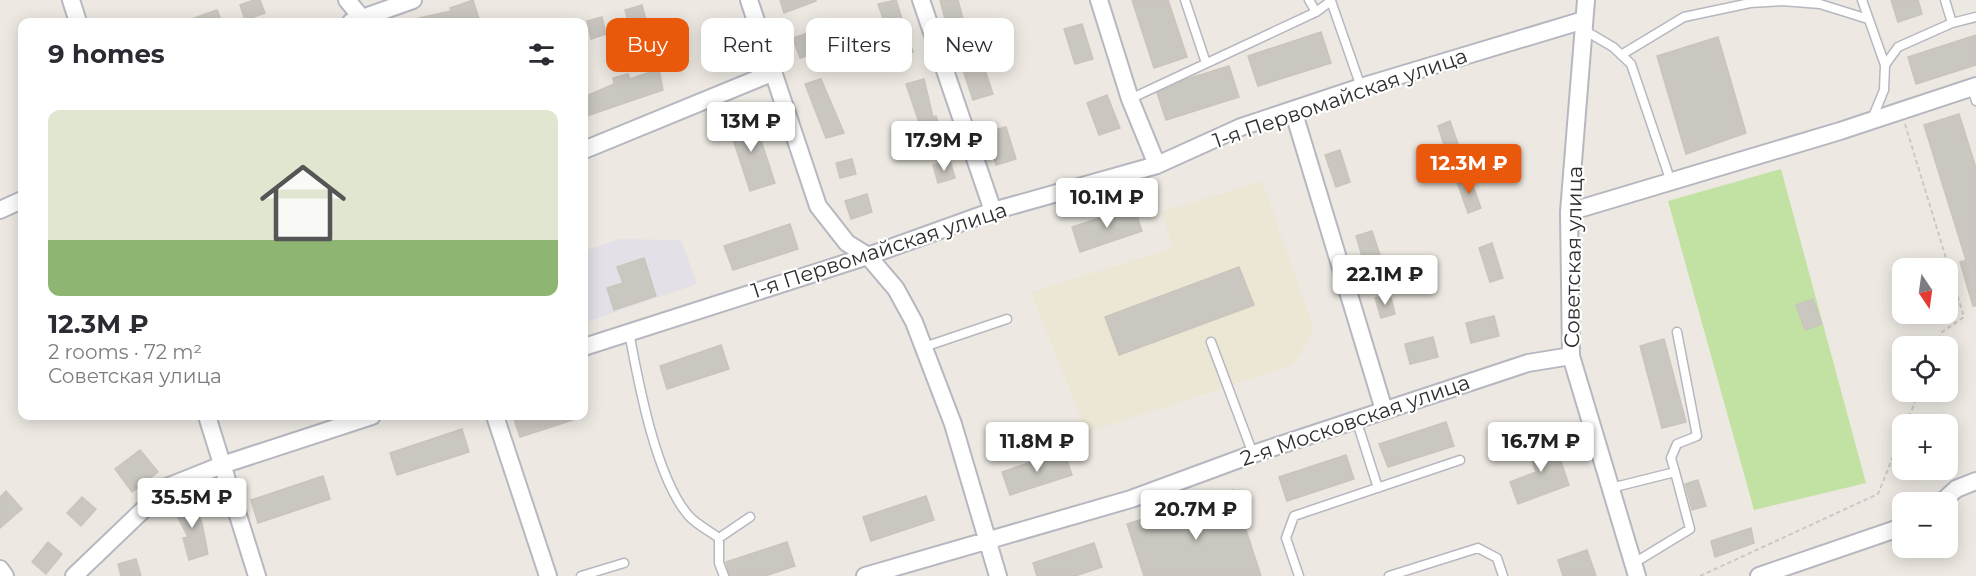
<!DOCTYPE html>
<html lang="en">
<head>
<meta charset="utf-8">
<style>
	:root { --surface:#fff; --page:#f2f2f3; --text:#2b2b33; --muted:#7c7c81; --line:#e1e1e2; --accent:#ea580c }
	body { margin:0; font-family:Montserrat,sans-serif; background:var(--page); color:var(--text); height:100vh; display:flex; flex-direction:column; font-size:22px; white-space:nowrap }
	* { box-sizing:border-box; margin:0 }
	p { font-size:20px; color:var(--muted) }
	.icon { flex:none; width:33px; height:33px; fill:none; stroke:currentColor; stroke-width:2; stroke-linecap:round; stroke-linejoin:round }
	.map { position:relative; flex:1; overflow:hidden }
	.sheet { position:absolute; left:18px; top:18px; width:570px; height:402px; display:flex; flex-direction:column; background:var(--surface); border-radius:12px; box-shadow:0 3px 15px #0003 }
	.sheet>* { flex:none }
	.guide { position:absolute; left:606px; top:18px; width:570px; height:54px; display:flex; gap:12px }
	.needle { width:39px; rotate:167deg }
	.fabs { position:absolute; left:1892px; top:258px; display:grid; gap:12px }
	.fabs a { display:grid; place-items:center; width:66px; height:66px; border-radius:12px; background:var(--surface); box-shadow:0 3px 15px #0003; font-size:30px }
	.price { position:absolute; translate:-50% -51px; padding:0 14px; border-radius:6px; background:#fff; color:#222; font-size:20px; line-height:39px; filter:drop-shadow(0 2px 3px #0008) }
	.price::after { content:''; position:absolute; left:50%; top:36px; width:18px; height:14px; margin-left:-9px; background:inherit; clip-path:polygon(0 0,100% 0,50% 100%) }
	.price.selected { background:var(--accent); color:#fff }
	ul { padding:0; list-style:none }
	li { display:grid; align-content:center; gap:12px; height:318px; padding:0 30px }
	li+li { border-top:2px solid var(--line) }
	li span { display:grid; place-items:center; height:186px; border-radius:12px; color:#555 }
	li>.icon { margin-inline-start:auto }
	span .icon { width:108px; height:108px; fill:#fffc; stroke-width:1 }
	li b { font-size:26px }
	h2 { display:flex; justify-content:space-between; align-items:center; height:72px; padding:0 30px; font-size:26px }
	.pill { padding:0 21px; border-radius:12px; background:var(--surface); box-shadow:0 3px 15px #0003; font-size:21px; line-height:54px }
	.pill.selected { background:var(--accent); color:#fff }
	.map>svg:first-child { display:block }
	.industrial { fill:#e3e1e7 }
	.education { fill:#ece6d4 }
	.pitch { fill:#c2e2a3 }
	.building { fill:#cac7c0; stroke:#c9c5bc; stroke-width:1.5 }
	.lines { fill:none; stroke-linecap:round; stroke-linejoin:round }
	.service-casing { stroke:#b6b7c0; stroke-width:11 }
	.minor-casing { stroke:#b6b7c0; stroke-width:20 }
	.path { stroke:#c9c9c9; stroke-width:2; stroke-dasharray:4.5 3; stroke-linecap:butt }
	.service { stroke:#fff; stroke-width:8 }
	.minor { stroke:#fff; stroke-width:16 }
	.labels { text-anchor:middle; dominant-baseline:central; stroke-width:4.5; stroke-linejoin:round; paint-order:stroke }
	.street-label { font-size:21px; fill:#2e2e2e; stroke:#fff }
</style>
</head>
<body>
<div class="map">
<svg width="1976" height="576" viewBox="0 0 1976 576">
	<rect width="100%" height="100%" fill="#ede9e2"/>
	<!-- industrial -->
	<path class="industrial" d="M619 239 681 240 697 284 584 323V251Z"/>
	<!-- education -->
	<path class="education" d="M1262 181 1314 329 1294 365 1087 432 1031 292 1173 248 1162 212Z"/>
	<!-- pitch -->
	<path class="pitch" d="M1781 169 1866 483 1754 510 1668 201Z"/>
	<!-- building -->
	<path class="building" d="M254 0H260L265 13 245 20 240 5Z
		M473 0 480 22H420L419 18 451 11 450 8Z
		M780 0H816V1L784 13Z
		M896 0 913 52 896 57 878 4Z
		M940 0H958L966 30 949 34Z
		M1132 0H1168L1187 57 1154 68Z
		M1891 0H1918L1922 14 1898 22Z
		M642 5 648 27 631 32 625 10Z
		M217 10 222 22H186V21Z
		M602 17 606 34 591 39 587 21Z
		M1082 24 1093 59 1075 64 1064 29Z
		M1321 32 1331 63 1258 86 1248 56Z
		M727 33 736 65 716 70 708 38Z
		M808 33 815 53 800 58 793 38Z
		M1976 35V65L1916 84 1908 57Z
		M1718 37 1746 133 1686 154 1657 56Z
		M982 61 993 94 973 100 962 67Z
		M1229 66 1239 97 1166 120 1157 93 1187 79Z
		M659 69 663 90 584 117V97L614 84 613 78 628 74 630 79Z
		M821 79 844 133 826 138 805 84Z
		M924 79 933 117 936 116 940 129 923 134 906 84Z
		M1107 95 1120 128 1099 135 1087 103Z
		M1959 114 1976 168V306H1973L1960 262 1966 260 1924 125Z
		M753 116 775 183 750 191 728 124Z
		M1450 121 1458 144 1445 148 1438 126Z
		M1006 127 1016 159 996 165 987 132Z
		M1340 150 1350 182 1336 187 1325 155Z
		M852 159 856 174 840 178 836 163Z
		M950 160 955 178 938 183 933 165Z
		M1470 178 1481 208 1468 213 1457 182Z
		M867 194 872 212 851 219 845 201Z
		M1134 207 1142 231 1080 252 1072 227Z
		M790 224 798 249 733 270 724 246Z
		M1372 231 1381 258 1364 263 1356 236Z
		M1492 243 1503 278 1490 282 1479 248Z
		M644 258 656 296 614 310 607 288 623 283 617 267Z
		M1239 267 1254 305 1119 355 1105 317Z
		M1390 294 1395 314 1381 318 1375 298Z
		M1813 299 1822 324 1805 330 1796 305Z
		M1494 316 1499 336 1471 343 1466 323Z
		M1433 337 1438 357 1410 364 1405 344Z
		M1664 339 1686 422 1662 428 1640 346Z
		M721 345 729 369 667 389 660 366Z
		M513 416H579V418L520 437Z
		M1446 422 1454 446 1388 467 1379 444Z
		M462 429 469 452 397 475 390 453Z
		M1553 438 1569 485 1518 504 1510 482 1536 472 1527 447Z
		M140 450 158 472 132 492 115 469Z
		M1064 451 1072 475 1010 495 1002 472Z
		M1346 455 1354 479 1287 501 1279 477Z
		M323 476 330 499 258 523 251 500Z
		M1698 480 1706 506 1692 510 1685 484Z
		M1233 490 1261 576H1144L1127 524Z
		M6 491 22 509 0 528V497Z
		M926 496 934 520 871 541 863 517Z
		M82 497 96 509 81 526 67 513Z
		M189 498 202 523 208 554 189 560 183 538 188 537 172 506Z
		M1751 528 1754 543 1715 557 1711 541Z
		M48 542 62 554 46 574 32 562Z
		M787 542 795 566 765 576H730L726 562Z
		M1094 543 1102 567 1075 576H1037L1033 563Z
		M1587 550 1596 576H1563L1558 560Z
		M136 559 141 576H121L118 564Z"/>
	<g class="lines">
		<!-- service casing -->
		<g class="service-casing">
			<path id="service" d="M1185 0 1206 63
				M1309 0 1316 12 1331 1 1361 87
				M1862 0 1885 65
				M1945 0 1952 23 1976 17
				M1584 30 1613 47 1631 64 1671 182
				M1621 55 1684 17 1750 3 1782 1 1820 4 1868 19
				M1972 88 1976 101
				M1130 99 1316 12
				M1872 119 1884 90 1885 65 1898 47 1952 23
				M629 332C638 381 656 479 689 516 697 525 710 531 719 538L750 517
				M1211 342 1253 454
				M924 347 1007 319
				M1356 419 1378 488
				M1611 488 1675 472 1671 458 1677 444 1697 436 1677 332
				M719 538V563L724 576
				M1634 563 1690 529 1675 472
				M581 576 624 563
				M1299 576 1286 538 1294 516 1460 460
				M1389 576 1478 548 1497 558 1503 576"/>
		</g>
		<!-- minor casing -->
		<g class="minor-casing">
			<path id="minor" d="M71 0 78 22
				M347 0 365 22
				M749 0 818 206 847 243 868 256 896 289 914 322 953 424 998 576
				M921 0 993 211
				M1099 0 1130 99 1157 165
				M1586 0 1569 212 1571 356 1637 576
				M351 22 413 0
				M1293 110 1384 410
				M584 150 774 72
				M0 210 22 200
				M1569 212 1840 131 1976 86
				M584 347 868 256 993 211 1157 165 1241 127 1361 87 1584 20
				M207 416 257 576
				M495 416 548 576
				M1942 502 1956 489 1976 481
				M0 569 5 576
				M74 576 167 487 222 465 372 416
				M865 576 1131 499 1253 454 1528 363 1571 356
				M1759 576 1902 527"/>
		</g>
		<!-- path -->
		<path class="path" d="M1905 124 1964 317 1942 332 1936 346
			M1906 424 1919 392
			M1700 576 1878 494 1902 434"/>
		<!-- service -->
		<use href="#service" class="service"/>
		<!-- minor -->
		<use href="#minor" class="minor"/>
	</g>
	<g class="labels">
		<!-- street labels -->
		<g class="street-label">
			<text transform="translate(1340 98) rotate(-19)">1-я Первомайская улица</text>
			<text transform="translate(879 250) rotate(-18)">1-я Первомайская улица</text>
			<text transform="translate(1573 257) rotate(-89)">Советская улица</text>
			<text transform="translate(1355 420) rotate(-19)">2-я Московская улица</text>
		</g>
	</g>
</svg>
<div class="fabs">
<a><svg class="needle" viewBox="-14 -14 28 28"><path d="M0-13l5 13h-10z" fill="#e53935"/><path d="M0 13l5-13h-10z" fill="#7c7c81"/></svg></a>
<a><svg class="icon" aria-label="locate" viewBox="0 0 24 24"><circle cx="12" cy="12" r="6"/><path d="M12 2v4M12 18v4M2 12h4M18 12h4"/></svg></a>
<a>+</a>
<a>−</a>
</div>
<b class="price" style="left:751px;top:153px">13M ₽</b>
<b class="price" style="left:944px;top:172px">17.9M ₽</b>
<b class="price selected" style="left:1469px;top:195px">12.3M ₽</b>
<b class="price" style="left:1107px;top:229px">10.1M ₽</b>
<b class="price" style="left:1385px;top:306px">22.1M ₽</b>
<b class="price" style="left:1037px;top:473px">11.8M ₽</b>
<b class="price" style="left:1541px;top:473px">16.7M ₽</b>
<b class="price" style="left:192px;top:529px">35.5M ₽</b>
<b class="price" style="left:1196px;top:541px">20.7M ₽</b>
<div class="guide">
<a class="pill selected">Buy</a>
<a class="pill">Rent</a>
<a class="pill">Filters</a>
<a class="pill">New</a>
</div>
<section class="sheet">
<h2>9 homes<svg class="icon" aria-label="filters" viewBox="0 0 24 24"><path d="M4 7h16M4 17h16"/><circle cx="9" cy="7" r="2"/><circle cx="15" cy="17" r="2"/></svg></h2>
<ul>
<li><span style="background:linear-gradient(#dfe7d0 70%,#8fb573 0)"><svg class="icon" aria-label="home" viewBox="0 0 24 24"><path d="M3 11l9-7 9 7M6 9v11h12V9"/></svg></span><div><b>12.3M ₽</b><p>2 rooms · 72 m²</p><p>Советская улица</p></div></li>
</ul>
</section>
</div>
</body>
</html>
